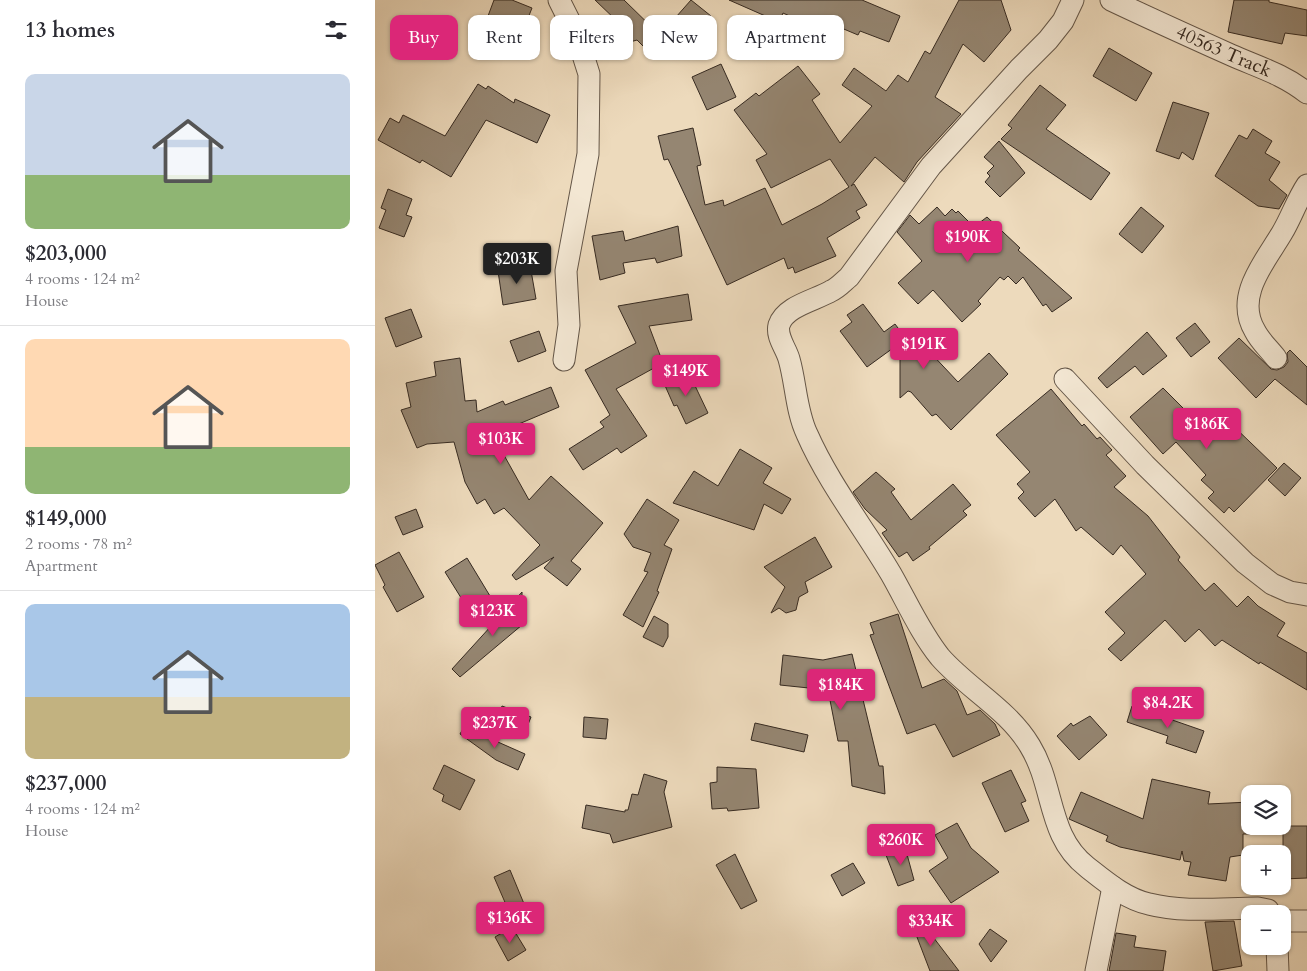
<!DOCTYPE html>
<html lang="en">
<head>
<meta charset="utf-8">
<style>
	:root { --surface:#fff; --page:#f2f2f3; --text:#2b2b33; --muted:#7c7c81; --line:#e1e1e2; --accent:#db2777 }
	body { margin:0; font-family:Cardo,serif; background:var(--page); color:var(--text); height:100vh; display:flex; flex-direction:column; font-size:19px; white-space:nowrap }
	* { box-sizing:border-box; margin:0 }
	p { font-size:16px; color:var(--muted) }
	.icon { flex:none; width:28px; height:28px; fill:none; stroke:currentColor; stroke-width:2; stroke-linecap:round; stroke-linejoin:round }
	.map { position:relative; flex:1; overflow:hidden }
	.panel { display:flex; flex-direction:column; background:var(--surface); width:375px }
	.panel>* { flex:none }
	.hud { position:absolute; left:15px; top:15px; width:475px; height:45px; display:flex; gap:10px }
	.fabs { position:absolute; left:866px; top:785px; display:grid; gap:10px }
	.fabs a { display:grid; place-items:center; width:50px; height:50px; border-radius:10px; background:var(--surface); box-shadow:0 1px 4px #0004; font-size:25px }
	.price { position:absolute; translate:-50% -42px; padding:0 11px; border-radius:5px; background:var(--accent); color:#fff; font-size:16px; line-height:32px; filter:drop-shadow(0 1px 2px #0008) }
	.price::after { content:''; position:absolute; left:50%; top:30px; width:15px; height:11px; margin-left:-8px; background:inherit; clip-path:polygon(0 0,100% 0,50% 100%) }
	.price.on { background:#222; color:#fff }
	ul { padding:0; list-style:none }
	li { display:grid; align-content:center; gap:10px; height:265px; padding:0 25px }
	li+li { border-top:1px solid var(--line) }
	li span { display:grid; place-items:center; height:155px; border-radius:10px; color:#555 }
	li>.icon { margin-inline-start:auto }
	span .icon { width:90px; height:90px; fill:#fffc; stroke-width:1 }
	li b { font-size:21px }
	h2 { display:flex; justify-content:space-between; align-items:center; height:60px; padding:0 25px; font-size:21px }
	.chip { padding:0 18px; border-radius:10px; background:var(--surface); box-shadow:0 1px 4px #0004; font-size:18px; line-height:45px }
	.chip.on { background:var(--accent); color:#fff }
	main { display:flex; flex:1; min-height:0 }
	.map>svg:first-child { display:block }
	.building { fill:#958672; stroke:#362a21 }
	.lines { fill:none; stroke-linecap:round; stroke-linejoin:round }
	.minor-casing { stroke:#645648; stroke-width:23 }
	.minor { stroke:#f3e7d3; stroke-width:21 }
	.labels { text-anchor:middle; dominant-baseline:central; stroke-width:4.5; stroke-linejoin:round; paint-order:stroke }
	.street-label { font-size:19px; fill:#362a21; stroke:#f3e7d3 }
</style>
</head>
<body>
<main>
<section class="panel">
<h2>13 homes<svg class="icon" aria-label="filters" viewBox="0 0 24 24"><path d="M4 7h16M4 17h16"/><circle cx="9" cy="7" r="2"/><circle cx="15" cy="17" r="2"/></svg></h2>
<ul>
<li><span style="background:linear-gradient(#c9d6e8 65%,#8fb573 0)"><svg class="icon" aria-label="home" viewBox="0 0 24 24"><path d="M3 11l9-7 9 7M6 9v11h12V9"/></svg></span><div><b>$203,000</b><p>4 rooms · 124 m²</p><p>House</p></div></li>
<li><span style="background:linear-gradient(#ffd9b3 70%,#8fb573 0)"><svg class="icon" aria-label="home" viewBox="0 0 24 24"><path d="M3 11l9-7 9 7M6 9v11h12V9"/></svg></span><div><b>$149,000</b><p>2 rooms · 78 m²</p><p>Apartment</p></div></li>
<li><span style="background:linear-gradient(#a9c7e8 60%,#c2b280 0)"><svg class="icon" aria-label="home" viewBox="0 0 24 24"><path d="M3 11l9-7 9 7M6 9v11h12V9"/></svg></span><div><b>$237,000</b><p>4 rooms · 124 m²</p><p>House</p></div></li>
</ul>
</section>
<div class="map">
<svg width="932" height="971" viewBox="0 0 932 971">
	<rect width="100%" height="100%" fill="#eddabc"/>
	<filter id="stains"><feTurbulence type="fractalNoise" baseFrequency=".004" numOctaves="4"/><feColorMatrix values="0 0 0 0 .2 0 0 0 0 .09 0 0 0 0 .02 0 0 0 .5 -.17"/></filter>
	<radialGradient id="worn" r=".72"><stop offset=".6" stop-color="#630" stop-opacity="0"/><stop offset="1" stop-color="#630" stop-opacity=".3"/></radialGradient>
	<!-- building -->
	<path class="building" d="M119 0H137L157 8 145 38 110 24Z
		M220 0H249L289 39 275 53 262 40 237 47 244 23Z
		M316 0 336 16 321 34 301 17Z
		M354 0H487L525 16 514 42 485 31 483 35 445 19 441 28 408 13 404 22Z
		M584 0H626L636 30 609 62 588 44 560 97 586 114 542 162 529 182 500 157 476 186 479 184 492 205 481 211 485 218 452 238 461 256 420 273 418 267 413 269 409 258 352 285 293 159 289 160 283 136 318 128 326 165 322 166 330 205 348 200 349 206 390 188 407 225 447 204 474 187 455 159 396 188 381 160 392 154 359 110 381 93 384 96 423 66 445 94 437 100 465 143 497 106 467 85 479 68 511 91 523 75 533 82 550 51 555 54Z
		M859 0H894V2L932 10V36L910 33 907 44 853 32Z
		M734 48 777 73 761 101 718 76Z
		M346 64 361 97 332 110 317 77Z
		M103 84 111 89 113 86 139 103 140 99 175 115 162 143 111 120 76 177 47 160 45 163 3 140 15 118 24 123 28 115 70 136Z
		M665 85 691 105 671 129 735 173 716 200 626 139 637 128 633 125Z
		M798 102 834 113 818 160 807 152 804 159 781 151Z
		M878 129 897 141 890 153 905 162 894 180 912 195 904 209 883 206 840 176 864 135 872 139Z
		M624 141 650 173 625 197 610 182 615 176 612 173 619 166 609 157Z
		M13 189 37 199 31 215 37 217 29 237 4 228 11 210 6 208Z
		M562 207 570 216 577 209 581 213 583 211 599 227 612 217 645 248 643 250 697 298 677 312 671 304 668 306 648 277 641 284 633 276 629 280 625 277 603 301 606 304 587 322 558 290 543 304 523 283 547 261 522 232 535 215 544 224Z
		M766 207 789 226 767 253 744 234Z
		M303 226 307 256 282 263 280 258 248 263 250 273 225 280 217 236 248 231 250 241Z
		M155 265 161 299 128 305 123 271Z
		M313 294 317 320 274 326 288 363 241 389 272 436 246 453 242 448 208 470 194 449 229 427 225 422 235 415 210 370 261 343 243 306Z
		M488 304 509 332 520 324 544 356 552 349 583 382 614 353 633 374 576 430 561 414 557 416 536 392 533 391 525 398V343L492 367 465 331 477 322 472 315Z
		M36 309 47 337 21 347 10 318Z
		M820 323 835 342 816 357 801 338Z
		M164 331 171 351 143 362 135 341Z
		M772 332 792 356 768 375 760 366 732 388 723 378Z
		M864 338 896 369 902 370 909 367 913 362 912 353 915 350 932 367V405L900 379 881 398 843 358Z
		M85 358 90 401 101 400 102 412 128 401 130 405 176 387 184 407 139 426 140 430 120 439 154 500 176 476 228 523 196 561 206 569 192 586 169 568 179 557 141 580 137 575 165 545 129 508 119 514 110 499 102 504 90 482 79 442 52 444 42 448 26 410 36 407 31 383 61 376 59 362Z
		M313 371 333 413 311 424 302 405 299 406 288 381Z
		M788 388 835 435 850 418 902 468 859 512 854 507 849 513 833 498 839 492 826 480 831 475 801 442 788 454 755 417Z
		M676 389 707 426 709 424 722 439 725 437 737 450 731 455 751 476 739 487 773 516 805 557 803 560 830 591 839 583 862 607 873 596 883 606 910 623 902 636 932 653V690L885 662 884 664 847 640 840 646 824 629 810 642 790 620 746 661 733 649 750 633 730 612 771 574 746 545 738 555 706 527 701 531 680 499 660 517 643 498 649 492 642 484 655 472 621 435Z
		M365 449 397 468 388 483 416 499 407 514 389 504 379 530 298 503 319 471 343 486Z
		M909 463 926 478 910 496 893 480Z
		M501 472 520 489 516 492 536 520 578 484 596 505 588 511 592 515 554 547 555 549 538 561 532 552 524 557 507 533 512 530 490 509 478 492Z
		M272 499 304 520 289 545 297 549 282 591 284 592 268 627 248 615 273 572 269 571 276 553 258 547 249 534Z
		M41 509 48 527 28 535 20 517Z
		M440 537 457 567 430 582 433 592 424 597 421 610 411 613 404 608 396 613 410 587 389 567Z
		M24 552 49 597 22 612 8 587 10 585 0 565Z
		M92 558 115 596 93 609 70 572Z
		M147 592V625L85 677 77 669Z
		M523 614 547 688 569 679 582 691 592 715 605 710 620 724 625 735 578 757 560 724 532 734 495 635 499 634 495 623Z
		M279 616 293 624V637L288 647 268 637Z
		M477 654 504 766H508L510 794 477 786 473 741H463L453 690 405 685 408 655 448 660Z
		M127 706 156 717 150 732 118 730Z
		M757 706 829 731 821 753 791 743 793 736 752 722Z
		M715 716 732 735 704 760 682 736 696 723 698 726Z
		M209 717 233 719 231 739 208 737Z
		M380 723 433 735 429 752 376 740Z
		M89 727 150 754 143 770 121 760 85 734Z
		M69 765 100 780 85 810 67 801 69 795 58 789Z
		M342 767 381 769 384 808 353 811 352 808 337 809 335 783 342 782Z
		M636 770 651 801 646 803 654 821 630 832 607 783Z
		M269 774 292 781 289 792 297 827 238 843 235 834 207 828 211 805 250 812V810H253L257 794 263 795Z
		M777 779 835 792 833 804 875 802V834H868V855L855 857 851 881 813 875 816 862 809 861 807 851 805 860 745 847 731 841 733 836 694 819 706 792 768 819Z
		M582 823 596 848 624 872 576 903 554 871 573 858 560 835Z
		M908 826H932V878L908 879Z
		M530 847 539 880 523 886 511 855Z
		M360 854 382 901 366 909 341 865Z
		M478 863 490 883 467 896 456 875Z
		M135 870 157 923 142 930 119 877Z
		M536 908 584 971H555L532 911Z
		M859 921 867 966 838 971 830 922Z
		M137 927 151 950 133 961 120 937Z
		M615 929 632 941 616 962 604 944Z
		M741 933 761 936 759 947 791 951 788 971H734Z"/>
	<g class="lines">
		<!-- minor casing -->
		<g class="minor-casing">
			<g id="minor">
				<path d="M184 0 202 36 214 74 213 154 191 271 194 325 189 360"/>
				<path d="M698 0 688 21 673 40 644 69 556 166 474 277C468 282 463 288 456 291 441 300 410 306 404 325 401 337 411 348 414 359 421 383 421 411 432 434 454 484 489 528 516 574 532 602 545 632 565 657 593 689 633 709 655 746 680 787 672 836 712 867 731 882 751 899 774 904 809 913 848 908 883 908L893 910 895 914"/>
				<path id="s1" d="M736 0C776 19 816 37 856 55 883 67 908 74 932 93"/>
				<path d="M901 358C894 349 885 341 880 331 859 296 890 262 907 233 916 218 922 200 932 185"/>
				<path d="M690 379 770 465 870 563 897 584 915 592 932 595"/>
				<path d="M908 921H932"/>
				<path d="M902 946 903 971"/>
				<path d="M721 971 738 887"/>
			</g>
		</g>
		<!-- minor -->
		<use href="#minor" class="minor"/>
	</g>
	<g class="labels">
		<!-- street labels -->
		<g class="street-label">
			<text stroke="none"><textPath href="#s1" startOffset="124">40563 Track</textPath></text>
		</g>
	</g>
	<rect width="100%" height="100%" filter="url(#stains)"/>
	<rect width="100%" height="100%" fill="url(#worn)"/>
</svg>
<div class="fabs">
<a><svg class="icon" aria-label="layers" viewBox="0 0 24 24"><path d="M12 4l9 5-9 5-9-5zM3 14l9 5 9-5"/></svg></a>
<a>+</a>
<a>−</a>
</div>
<b class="price" style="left:593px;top:263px">$190K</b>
<b class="price on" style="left:142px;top:285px">$203K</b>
<b class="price" style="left:549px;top:370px">$191K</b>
<b class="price" style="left:311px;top:397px">$149K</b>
<b class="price" style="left:832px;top:450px">$186K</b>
<b class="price" style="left:126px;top:465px">$103K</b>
<b class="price" style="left:118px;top:637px">$123K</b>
<b class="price" style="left:466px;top:711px">$184K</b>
<b class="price" style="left:793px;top:729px">$84.2K</b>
<b class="price" style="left:120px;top:749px">$237K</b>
<b class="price" style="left:526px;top:866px">$260K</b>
<b class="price" style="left:135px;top:944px">$136K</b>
<b class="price" style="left:556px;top:947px">$334K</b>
<div class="hud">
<a class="chip on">Buy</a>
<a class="chip">Rent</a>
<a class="chip">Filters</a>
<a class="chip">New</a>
<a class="chip">Apartment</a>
</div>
</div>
</main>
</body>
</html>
